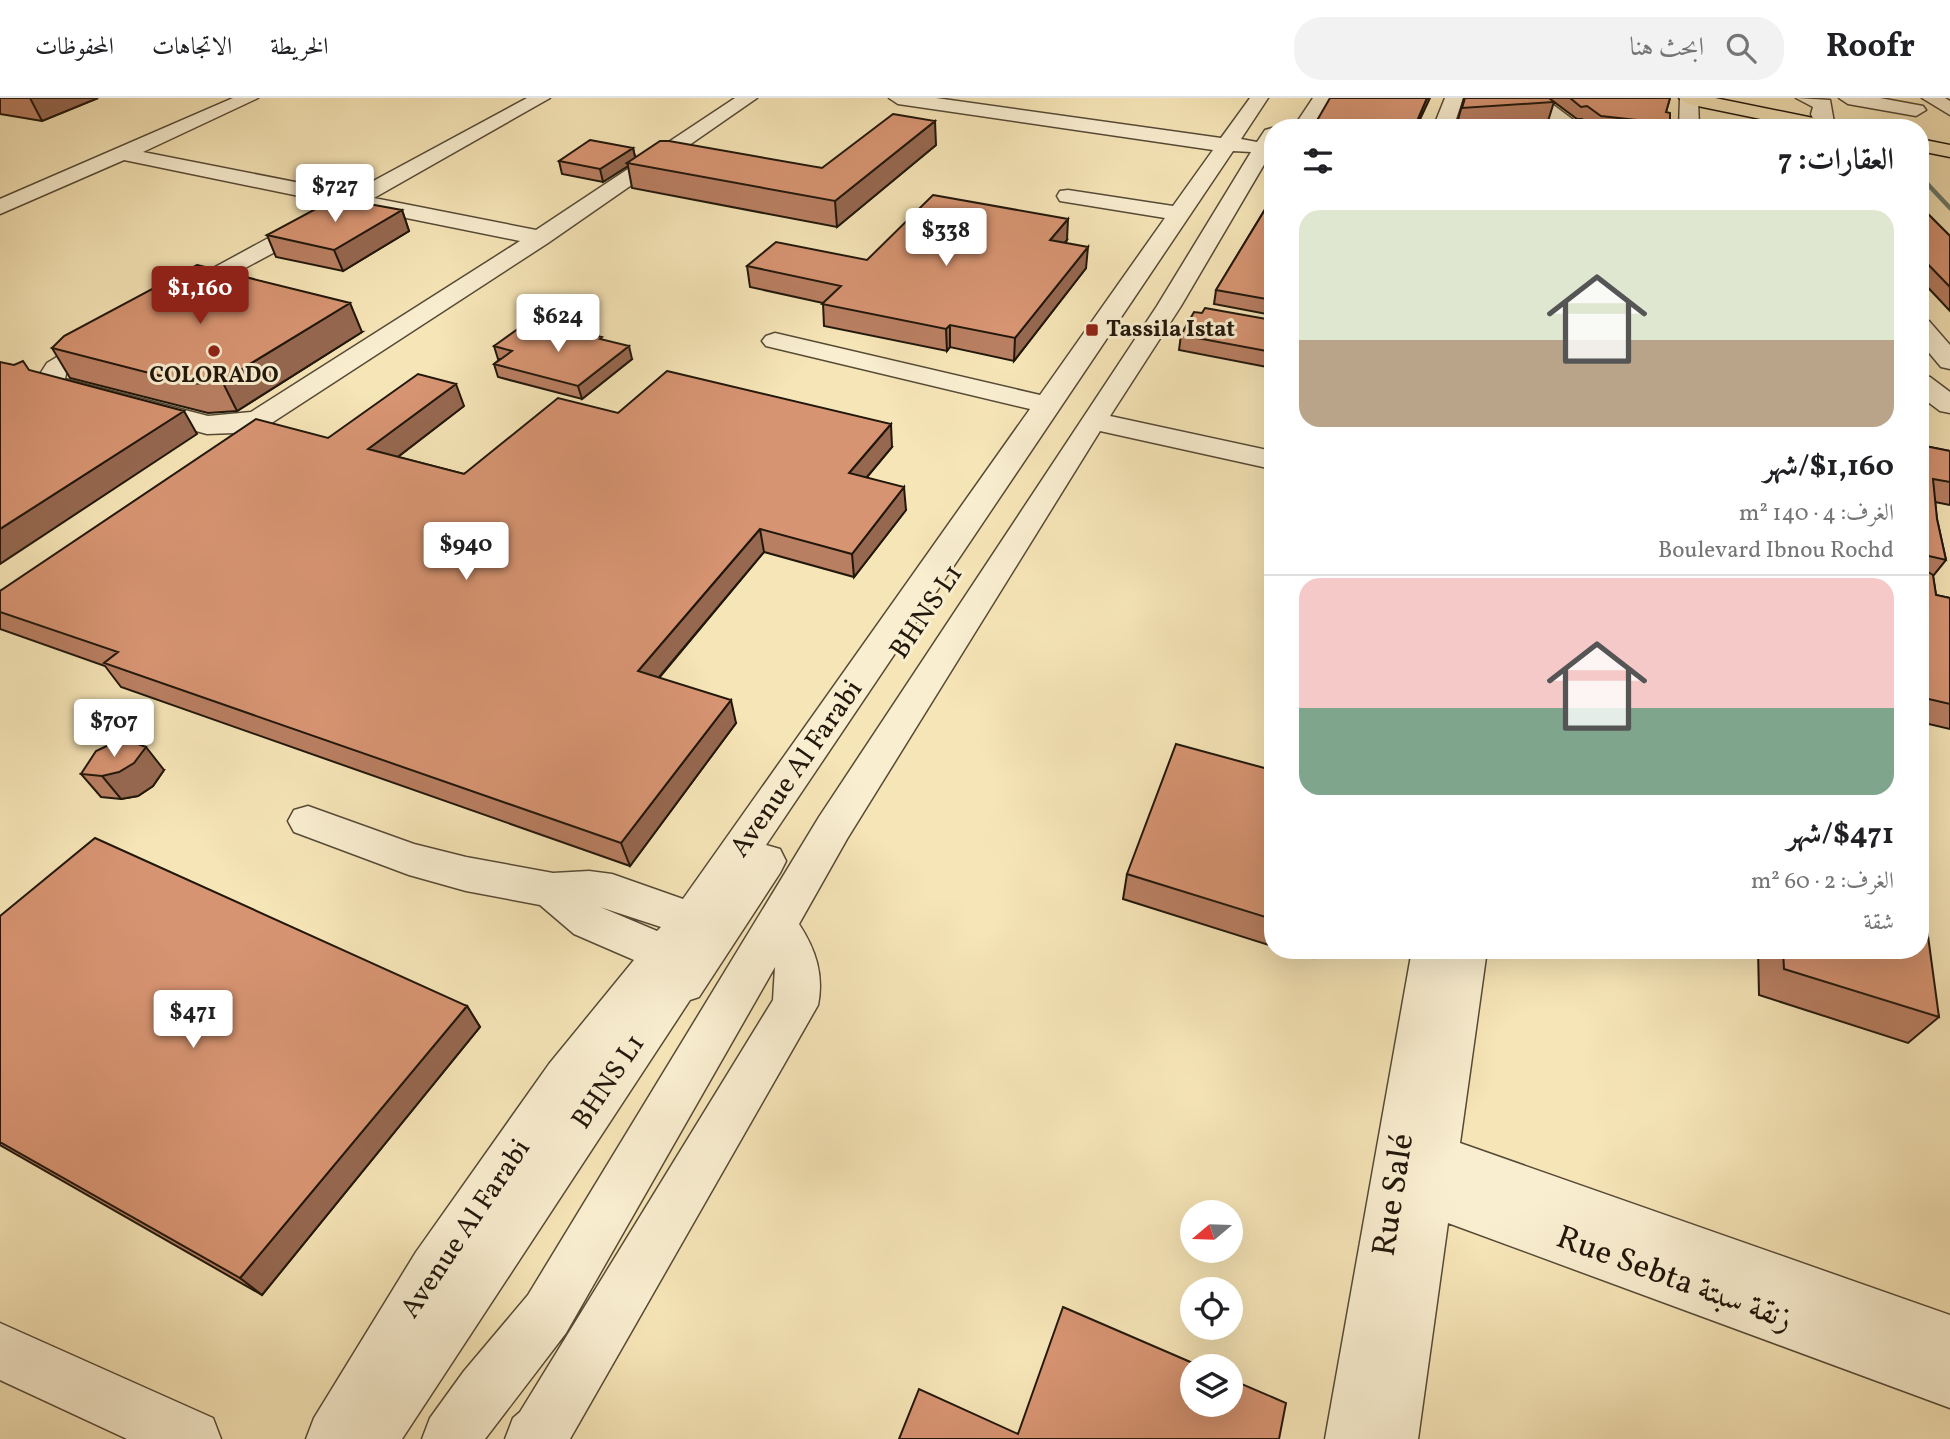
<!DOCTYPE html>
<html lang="ar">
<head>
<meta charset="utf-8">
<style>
	:root { --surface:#fff; --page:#f2f2f2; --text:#202124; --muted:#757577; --line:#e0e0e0; --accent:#8f2418 }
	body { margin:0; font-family:Vollkorn,Amiri,serif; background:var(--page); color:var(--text); direction:rtl; height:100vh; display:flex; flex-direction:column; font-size:26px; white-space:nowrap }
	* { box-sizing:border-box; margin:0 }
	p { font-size:23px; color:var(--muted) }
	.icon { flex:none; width:38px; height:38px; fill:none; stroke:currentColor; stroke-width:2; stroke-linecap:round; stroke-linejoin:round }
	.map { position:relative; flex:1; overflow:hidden; direction:ltr }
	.sheet { position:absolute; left:1264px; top:21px; width:665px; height:840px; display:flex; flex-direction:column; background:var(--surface); border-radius:28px; box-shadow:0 7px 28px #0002; direction:rtl }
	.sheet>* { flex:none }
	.needle { width:46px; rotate:251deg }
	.tools { position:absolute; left:1180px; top:1102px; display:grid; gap:14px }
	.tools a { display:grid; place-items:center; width:63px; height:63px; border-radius:50%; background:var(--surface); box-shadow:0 7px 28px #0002; font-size:35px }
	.price { position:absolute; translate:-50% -60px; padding:0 16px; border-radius:7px; background:#fff; color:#222; font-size:23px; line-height:46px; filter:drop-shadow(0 2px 4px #0008) }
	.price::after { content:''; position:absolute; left:50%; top:42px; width:21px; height:16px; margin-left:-10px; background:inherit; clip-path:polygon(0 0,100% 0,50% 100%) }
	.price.selected { background:var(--accent); color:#fff }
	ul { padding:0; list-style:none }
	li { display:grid; align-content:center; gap:14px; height:371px; padding:0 35px }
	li+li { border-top:2px solid var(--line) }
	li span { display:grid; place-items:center; height:217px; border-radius:21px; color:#555 }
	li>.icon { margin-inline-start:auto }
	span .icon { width:126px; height:126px; fill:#fffc; stroke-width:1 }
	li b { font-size:30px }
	h2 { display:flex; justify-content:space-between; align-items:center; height:84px; padding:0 35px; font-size:30px }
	header { display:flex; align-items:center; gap:42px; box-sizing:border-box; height:98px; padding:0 35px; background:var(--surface); border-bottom:2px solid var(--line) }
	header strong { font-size:33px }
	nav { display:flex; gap:38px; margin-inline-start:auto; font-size:24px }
	.search { width:490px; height:63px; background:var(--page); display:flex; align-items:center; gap:18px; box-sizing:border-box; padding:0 24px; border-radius:28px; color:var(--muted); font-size:26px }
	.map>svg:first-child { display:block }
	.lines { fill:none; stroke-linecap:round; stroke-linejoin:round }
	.stream { stroke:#6b7c6d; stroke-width:4.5 }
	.minor-casing { stroke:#564a36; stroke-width:3 }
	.major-casing { stroke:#21170b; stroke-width:3 }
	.minor { fill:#f9eed0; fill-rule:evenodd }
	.major { fill:#f6e5b7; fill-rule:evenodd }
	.wall { fill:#b97f62; stroke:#21170b; stroke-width:2 }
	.shaded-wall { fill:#966850; stroke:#21170b; stroke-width:2 }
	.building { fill:#d79472; stroke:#21170b; stroke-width:2 }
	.poi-dot { fill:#8f2418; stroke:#f9eed0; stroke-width:2.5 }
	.labels { text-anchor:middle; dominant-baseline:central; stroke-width:6; stroke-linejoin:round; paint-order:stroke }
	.far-poi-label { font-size:23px; font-weight:bold; fill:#21170b; stroke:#f9eed0; text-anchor:start }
	.street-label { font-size:28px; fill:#21170b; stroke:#f9eed0 }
	.near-street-label { font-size:33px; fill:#21170b; stroke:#f9eed0 }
</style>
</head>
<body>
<header>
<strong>Roofr</strong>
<div class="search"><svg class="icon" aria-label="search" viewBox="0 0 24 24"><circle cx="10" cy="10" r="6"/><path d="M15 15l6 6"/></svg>ابحث هنا</div>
<nav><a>الخريطة</a><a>الاتجاهات</a><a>المحفوظات</a></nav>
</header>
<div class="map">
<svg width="1950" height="1341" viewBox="0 0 1950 1341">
	<rect width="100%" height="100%" fill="#f6e5b7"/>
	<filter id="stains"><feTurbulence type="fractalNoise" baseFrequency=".00286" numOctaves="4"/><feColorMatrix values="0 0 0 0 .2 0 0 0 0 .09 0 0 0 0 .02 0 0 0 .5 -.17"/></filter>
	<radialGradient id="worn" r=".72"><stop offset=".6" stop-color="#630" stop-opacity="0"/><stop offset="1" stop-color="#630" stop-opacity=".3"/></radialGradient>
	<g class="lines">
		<!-- stream -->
		<path class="stream" d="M1920 78 1950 110"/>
		<!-- minor casing -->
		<g class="minor-casing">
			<path id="minor" d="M233 0H258L143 54 351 95 527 0H550L374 100 536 132 735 0H757L548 145 270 326 234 335 207 336 44 292 38 279 47 265 98 234H116L120 239 116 244 66 276 65 281 208 318 251 314 520 143 357 110 178 206 169 204 166 199 169 194 333 105 124 62 0 116V101Z
				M889 0H936L1221 40 1250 0H1268L1241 41 1257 44 1265 32 1272 30V53L1181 208 1110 318 1272 353V371L1100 333 847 741 799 826C816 852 824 877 818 907L570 1341H505L513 1320 520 1314 773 902 775 869 566 1235 485 1341H422L430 1320 464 1273 528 1197 819 719 1157 208 1251 54 1233 53 766 747 780 751 786 763 780 775 699 899 690 902 402 1341H306L314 1320 416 1154 549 966 634 862 574 836 540 807 466 793 409 777 294 734 288 723 294 712 308 708 414 746 466 759 553 775 589 773 612 776 683 801 1030 311 766 248 762 243 766 238 775 235 1040 297 1165 120 1060 103 1057 98 1060 93 1068 92 1173 108 1213 52 898 6ZM600 809 661 829 657 833Z
				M1313 0H1331L1313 30H1293Z
				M1445 0H1463L1453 30H1433Z
				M1523 0H1544L1584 30H1561Z
				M1680 0H1698L1699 30H1679Z
				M1796 0 1830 2 1835 30H1817L1811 16 1813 9Z
				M1839 0H1880L1923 8 1926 12 1916 18 1848 6Z
				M1922 0H1945L1950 3V17Z
				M1920 220 1929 223 1950 247V271L1941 269 1920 244Z
				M1920 277 1930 279 1950 294V315L1940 313 1920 298Z
				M1412 852H1487L1460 1045 1950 1217V1310L1448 1125 1418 1341H1325Z
				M0 1225 213 1320 221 1341H127L0 1282Z"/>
		</g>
		<!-- major casing -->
		<g class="major-casing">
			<path id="major" d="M1679 0H1715L1833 24 1843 30H1804L1688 6Z
				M1920 41 1950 47V59L1920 53Z"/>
		</g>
		<!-- minor -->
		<use href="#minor" class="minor"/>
		<!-- major -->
		<use href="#major" class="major"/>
	</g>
	<!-- wall -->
	<path class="wall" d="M0 0H98L42 23 0 16Z
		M1464 0H1670L1666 14 1670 30H1595L1582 21H1577L1554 4 1548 23 1456 29Z
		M936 47 837 129 632 90 628 68 603 84 562 76 559 63 633 50 635 59 822 70Z
		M1272 100V217L1214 206 1216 192Z
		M1920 108 1950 138V213L1920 181Z
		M402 112 409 133 343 173 276 159 267 137Z
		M1067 142 1065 145 1086 170 1014 263 950 249 947 253 824 228 823 205 750 189 747 168 867 162Z
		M1202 215 1272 222V270L1179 252 1181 237Z
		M362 234 237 313 208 315 70 280 52 250Z
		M536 235 603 242 632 261 582 301 498 279 494 266 500 261H498L494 248Z
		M464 308 398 359 464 376 618 315 892 349 867 379 906 412 854 479 764 454 659 580 736 625 630 768 121 589 105 568 0 531V493L328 340Z
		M1920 347 1950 353V407L1935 404 1937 421 1946 462 1933 478 1936 497 1950 500V631L1920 624Z
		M1272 621V634L1269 633Z
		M1272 656V848L1123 801 1127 776 1268 671Z
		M164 672 153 688 138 698 121 701 101 699 81 676Z
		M0 818 467 908 480 929 262 1197 0 1047Z
		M1287 852H1316L1313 860Z
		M1758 852H1920L1939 919 1908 945 1759 897Z"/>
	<!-- shaded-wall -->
	<path class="shaded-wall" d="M30 0H98L42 23Z
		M1427 0H1430L1416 30H1414Z
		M935 23 936 47 837 129 835 103Z
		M633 50 636 63 627 65 628 68 603 84 600 71Z
		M402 112 409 133 343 173 334 152Z
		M1068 121 1067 142 1049 163 1050 142Z
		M1088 149 1086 170 1014 263 1015 240Z
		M350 205 362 234 237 313 222 283Z
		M950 227V249L947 253 946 231Z
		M629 248 632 261 582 301 578 288Z
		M456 286 464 308 378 374 368 351Z
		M184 313 197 336 0 466V431Z
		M891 326 892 349 851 398 849 375Z
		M904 389 906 412 854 479 852 456Z
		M760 431 764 454 644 597 638 573Z
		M731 602 736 625 630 768 621 745Z
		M146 649 164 672 153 688 138 698 121 701 102 678Z
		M467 908 480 929 262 1197 240 1180Z"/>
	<!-- building -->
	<path class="building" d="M1330 0H1427L1414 30H1321L1315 26Z
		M1465 0H1549L1554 4 1462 10Z
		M1570 0H1670L1666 14 1670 15V30H1637L1636 22 1601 18 1587 8 1581 9Z
		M893 16 935 23 835 103 627 65 660 43H669L822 70Z
		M590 42 633 50 600 71 559 63Z
		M933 97 1068 121 1050 142 1088 149 1015 240 950 227 946 231 822 206 841 188 747 168 776 144 867 162Z
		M336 100 402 112 334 152 267 137Z
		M1272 100V202L1216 192Z
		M1920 108 1950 138V189L1920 158Z
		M197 167 350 205 222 283 192 286 52 250 64 238Z
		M1205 210 1272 222V254L1181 237 1194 214 1202 215Z
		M546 227 602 239 600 241 629 248 578 288 494 266 512 253 494 248 519 230 536 235Z
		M23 263 29 272 184 313 0 431V264L14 267Z
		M667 273 891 326 849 375 904 389 852 456 760 431 638 573 731 602 621 745 104 565 118 554 0 514V493L256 321 328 340 418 276 456 286 368 351 464 376 558 300 618 315Z
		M1920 347 1950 353V384L1933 381 1937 421 1946 462 1920 456Z
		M1920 469 1933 477 1936 497 1950 500V606L1920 599Z
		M130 643 146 649 134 665 119 674 102 678 81 676 96 653 113 645Z
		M1176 646 1268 671 1272 656V821L1127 776Z
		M95 740 467 908 240 1180 0 1044V818Z
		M1920 779 1939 919 1784 871 1783 852H1920Z
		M1063 1209 1202 1269H1192V1307H1230V1281L1286 1305 1279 1341H899L919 1291 1018 1336Z"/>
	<!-- markers -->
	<g class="poi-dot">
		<rect x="1085" y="225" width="14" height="14" rx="3.5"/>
		<circle cx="214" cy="253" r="7"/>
	</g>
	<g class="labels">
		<!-- far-poi labels -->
		<g class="far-poi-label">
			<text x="1106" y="232">Tassila Istat</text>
			<text x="214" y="278" text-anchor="middle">COLORADO</text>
		</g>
		<!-- street labels -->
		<g class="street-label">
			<text transform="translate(927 514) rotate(-56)">BHNS L1</text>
			<text transform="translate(797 671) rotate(-55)">Avenue Al Farabi</text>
			<text transform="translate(609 984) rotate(-56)">BHNS L1</text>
			<text transform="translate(466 1131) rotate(-56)">Avenue Al Farabi</text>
		</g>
		<!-- near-street labels -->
		<g class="near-street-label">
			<text transform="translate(1395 1097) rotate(-81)">Rue Salé</text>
			<text transform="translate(1674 1182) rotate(20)">Rue Sebta زنقة سبتة</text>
		</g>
	</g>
	<rect width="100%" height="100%" filter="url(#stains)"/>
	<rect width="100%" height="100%" fill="url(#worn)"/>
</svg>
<div class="tools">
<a><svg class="needle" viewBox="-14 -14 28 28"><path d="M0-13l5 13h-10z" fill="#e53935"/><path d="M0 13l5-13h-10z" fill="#757577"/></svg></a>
<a><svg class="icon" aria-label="locate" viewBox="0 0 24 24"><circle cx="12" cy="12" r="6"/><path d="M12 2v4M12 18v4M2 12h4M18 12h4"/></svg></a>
<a><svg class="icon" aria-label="layers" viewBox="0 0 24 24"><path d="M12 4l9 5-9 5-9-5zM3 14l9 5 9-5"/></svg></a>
</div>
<b class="price" style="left:335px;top:126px">$727</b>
<b class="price" style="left:946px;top:170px">$338</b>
<b class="price selected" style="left:200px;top:228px">$1,160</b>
<b class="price" style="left:558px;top:256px">$624</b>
<b class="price" style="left:466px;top:484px">$940</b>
<b class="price" style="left:114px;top:661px">$707</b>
<b class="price" style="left:193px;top:952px">$471</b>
<section class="sheet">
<h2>العقارات: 7<svg class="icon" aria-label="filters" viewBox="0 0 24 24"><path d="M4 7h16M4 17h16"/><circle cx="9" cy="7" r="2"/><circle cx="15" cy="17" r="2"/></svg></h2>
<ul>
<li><span style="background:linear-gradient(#dfe7d0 60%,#b9a48a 0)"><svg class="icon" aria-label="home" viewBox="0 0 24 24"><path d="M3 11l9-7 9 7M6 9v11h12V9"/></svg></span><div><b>$1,160/شهر</b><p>الغرف: 4 · 140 m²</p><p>Boulevard Ibnou Rochd</p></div></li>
<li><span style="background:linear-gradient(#f6c9c9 60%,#7fa58c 0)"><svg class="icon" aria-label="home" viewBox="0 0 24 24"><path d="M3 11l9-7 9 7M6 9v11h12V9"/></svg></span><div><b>$471/شهر</b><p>الغرف: 2 · 60 m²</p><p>شقة</p></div></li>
</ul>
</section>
</div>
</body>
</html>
